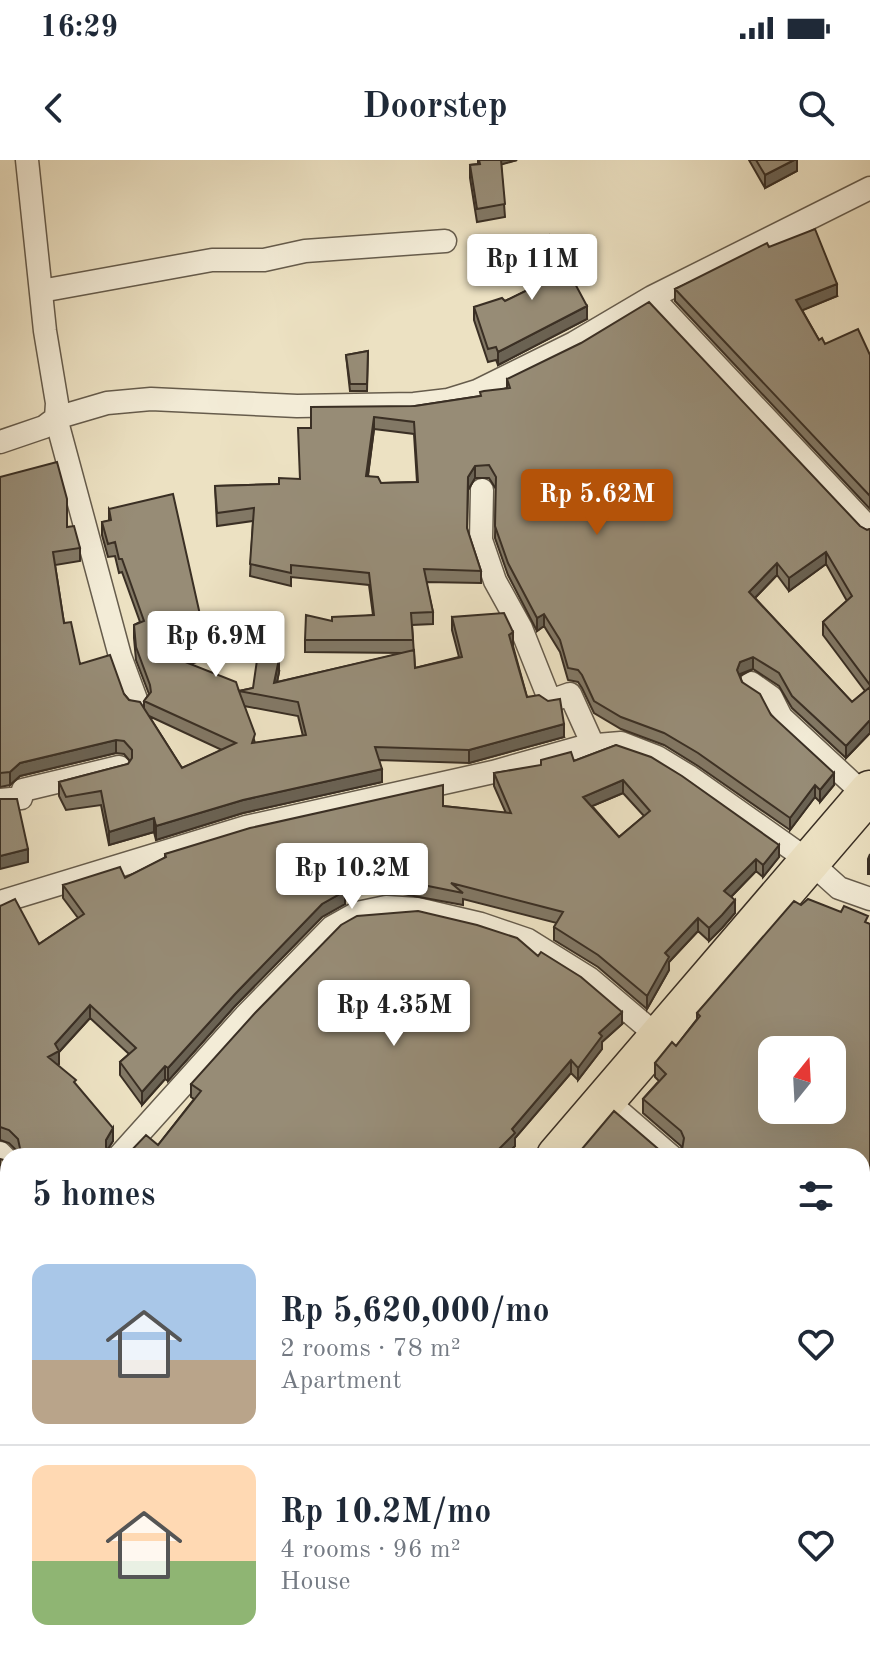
<!DOCTYPE html>
<html lang="en">
<head>
<meta charset="utf-8">
<style>
	:root { --surface:#fff; --page:#f6f6f7; --text:#1f2937; --muted:#747a83; --line:#e0e1e3; --accent:#b45309 }
	body { margin:0; font-family:"Old Standard TT",serif; background:var(--page); color:var(--text); height:100vh; display:flex; flex-direction:column; font-size:30px; white-space:nowrap }
	* { box-sizing:border-box; margin:0 }
	p { font-size:26px; color:var(--muted) }
	.icon { flex:none; width:44px; height:44px; fill:none; stroke:currentColor; stroke-width:2; stroke-linecap:round; stroke-linejoin:round }
	.map { position:relative; flex:1; overflow:hidden }
	.panel { position:absolute; left:0px; top:988px; width:870px; height:514px; display:flex; flex-direction:column; background:var(--surface); border-radius:24px 24px 0 0; box-shadow:0 8px 32px #0002 }
	.panel>* { flex:none }
	.needle { width:52px; rotate:18deg }
	.tools { position:absolute; left:758px; top:876px; display:grid; gap:16px }
	.tools a { display:grid; place-items:center; width:88px; height:88px; border-radius:16px; background:var(--surface); box-shadow:0 8px 32px #0002; font-size:40px }
	.price { position:absolute; translate:-50% -68px; padding:0 18px; border-radius:8px; background:#fff; color:#222; font-size:26px; line-height:52px; filter:drop-shadow(0 2px 4px #0008) }
	.price::after { content:''; position:absolute; left:50%; top:48px; width:24px; height:18px; margin-left:-12px; background:inherit; clip-path:polygon(0 0,100% 0,50% 100%) }
	.price.on { background:var(--accent); color:#fff }
	ul { padding:0; list-style:none }
	li { display:flex; align-items:center; gap:24px; height:200px; padding:0 32px }
	li+li { border-top:2px solid var(--line) }
	li span { display:grid; place-items:center; flex:none; width:224px; height:160px; border-radius:16px; color:#555 }
	li>.icon { margin-inline-start:auto }
	span .icon { width:96px; height:96px; fill:#fffc; stroke-width:1 }
	li b { font-size:34px }
	h2 { display:flex; justify-content:space-between; align-items:center; height:96px; padding:0 32px; font-size:34px }
	.status { display:flex; justify-content:space-between; align-items:center; height:56px; padding:0 40px; background:var(--surface); direction:ltr }
	.status svg { height:22px; fill:currentColor }
	header { display:flex; justify-content:space-between; align-items:center; height:104px; padding:0 32px; background:var(--surface); font-size:36px; font-weight:600 }
	.map>svg:first-child { display:block }
	.lines { fill:none; stroke-linecap:round; stroke-linejoin:round }
	.street-casing { stroke:#665c4c; stroke-width:25 }
	.highway-casing { stroke:#3a2f24; stroke-width:43 }
	.street { stroke:#f3ecd7; stroke-width:22 }
	.highway { stroke:#ece1c2; stroke-width:40 }
	.wall { fill:#827865; stroke:#3a2f24; stroke-width:2; fill-rule:evenodd }
	.shaded-wall { fill:#6a6253; stroke:#3a2f24; stroke-width:2 }
	.building { fill:#978c76; stroke:#3a2f24; stroke-width:2; fill-rule:evenodd }
</style>
</head>
<body>
<div class="status"><b>16:29</b><svg viewBox="0 0 49 12"><path d="M0 12V9h3v3zM5 12V6h3v6zM10 12V3h3v9zM15 12V0h3v12zM26 1h20v11H26zM47 4h2v5h-2z"/></svg></div>
<header><svg class="icon" aria-label="back" viewBox="0 0 24 24"><path d="M15 5l-7 7 7 7"/></svg>Doorstep<svg class="icon" aria-label="search" viewBox="0 0 24 24"><circle cx="10" cy="10" r="6"/><path d="M15 15l6 6"/></svg></header>
<div class="map">
<svg width="870" height="1501" viewBox="0 0 870 1501">
	<rect width="100%" height="100%" fill="#ece1c2"/>
	<filter id="stains"><feTurbulence type="fractalNoise" baseFrequency=".0025" numOctaves="4"/><feColorMatrix values="0 0 0 0 .2 0 0 0 0 .09 0 0 0 0 .02 0 0 0 .5 -.17"/></filter>
	<radialGradient id="worn" r=".72"><stop offset=".6" stop-color="#630" stop-opacity="0"/><stop offset="1" stop-color="#630" stop-opacity=".3"/></radialGradient>
	<g class="lines">
		<!-- street casing -->
		<g class="street-casing">
			<path id="street" d="M41 131 212 100H264L305 91 445 81
				M652 137 870 369
				M0 282 44 267 56 258 57 243 45 171 27 0
				M482 330 481 380 495 421 521 468 550 541 570 534 593 585
				M751 523 771 537 781 557 866 636
				M137 542 120 496 56 258 107 243 151 239 297 246 414 244 448 240 477 231 574 183 652 137 870 28
				M0 640 21 638 23 630 119 607
				M0 742 246 667 493 612 585 586 621 583 657 597 690 617 809 701 839 728 870 739
				M606 940 671 996
				M0 993 8 1001
				M119 996 245 856 332 767 357 753 386 747 417 749 481 764 528 780 589 818 660 878
				M0 1135 8 1126
				M862 1150 870 1154
				M153 1501 157 1494"/>
		</g>
		<!-- highway casing -->
		<g class="highway-casing">
			<path id="highway" d="M557 996 870 631
				M862 1271H870
				M0 1472 8 1470"/>
		</g>
		<!-- street -->
		<use href="#street" class="street"/>
		<!-- highway -->
		<use href="#highway" class="highway"/>
	</g>
	<!-- wall -->
	<path class="wall" d="M478 0H517L501 4 505 57 477 62 470 18V5L478 4Z
		M749 0H797V11L765 28Z
		M526 86 587 159 498 205 496 200 488 202 474 160V147L505 141 540 124 526 99Z
		M769 87 837 136 802 150 819 180 825 184 870 195V349L675 141V129Z
		M368 191 367 231H350L346 195Z
		M507 219 867 370 870 369V573L846 598 792 548 779 526 753 509 740 516 742 522 834 625 820 642 815 637 790 670 698 606 664 585 621 569 594 553 582 528 578 522 568 520 560 492 544 466 537 471 508 415 495 378 496 329 489 318H475L468 330 467 369 481 411V423L426 422 433 452V464L412 465 415 508 459 497 452 470V457L513 486 527 537 564 577 469 603 379 600 382 622 243 653 156 680 154 672 109 685 101 645 66 650 59 636V622L128 604 130 601 124 594 116 593 20 616 10 625 0 627V317L67 367 80 388V401L55 405 64 463 80 504 124 534 129 540 144 548V541L149 534 136 500 134 478V465L140 462 122 412 119 413 115 396 108 397 102 375V362L109 361V349L207 499 190 504 239 531 253 528 279 512 277 522 404 493 305 492V480L332 461 373 455 369 425 291 417V426L250 416 253 361 217 366 215 326 279 324 300 319 311 268 415 246 480 236 507 228ZM374 269 414 274 417 322 381 323 368 316ZM826 404 847 441 823 462V475L865 531 852 542 755 438 777 415 789 431ZM244 546 298 556 303 576 255 583ZM149 556 222 590 182 608Z
		M616 585 779 697 763 717 756 711 731 737 735 753 722 768 709 781 698 771 669 802V810L647 849 598 807 554 780V767L557 763 463 739V745L403 734 320 706 345 744 322 757 235 846 168 921 165 919 142 945 120 915V902L129 894 90 858 59 892V904L57 905 76 925 113 981 107 990 109 993 19 995 18 992 9 983 0 980V746L39 784 78 758 63 738V725L125 718 165 698V694L443 646 506 653 494 626V613L574 601ZM623 633 644 656 619 677 592 646Z
		M870 694V714H868V699Z
		M801 745 870 764V1139L862 1136V996H576L663 993 675 995 682 990 681 986 643 953V939L659 921 655 917V903L676 886 697 859V853Z
		M622 864 602 882V889L578 920 571 913 515 978V986L505 996H120L158 985 194 939 191 937V924Z
		M862 1150 870 1153 867 1218 862 1216Z
		M8 1156V1207L0 1201V1165Z
		M8 1322V1437L0 1438V1324Z
		M870 1334V1414L862 1412V1367Z
		M180 1494H496L497 1501H183Z"/>
	<!-- shaded-wall -->
	<path class="shaded-wall" d="M500 0H517L500 5Z
		M794 0H797V11L765 28V15Z
		M837 124V136L796 153V140Z
		M587 146V159L498 205V192Z
		M374 257V269L366 329V316Z
		M475 306V318L468 330V317Z
		M826 392V404L789 431V418Z
		M777 403V415L749 444V432Z
		M544 454V466L537 471V458Z
		M513 472V486L509 488V475Z
		M207 486V499L170 509V496Z
		M753 497V509L740 514 737 523V510L740 502Z
		M279 499V512L274 536V523Z
		M870 560V573L846 598V586Z
		M564 564V577L469 603V590Z
		M116 580V593L20 616 10 625V612L20 603Z
		M382 609V622L243 653 156 680V666L243 640Z
		M834 613V625L820 642V630Z
		M623 620V633L583 650V637Z
		M815 625V637L790 670V658Z
		M154 658V672L109 685V672Z
		M779 685V697L763 717V705Z
		M28 689V702L0 709V696Z
		M756 699V711L724 744V731Z
		M345 731V744L322 757 235 846 168 921V908L235 834 322 744Z
		M735 740V753L722 768 709 781V768Z
		M698 758V771L669 802V810L647 849V836L665 793Z
		M90 845V858L59 892V904L48 910V897L55 884Z
		M622 852V864L602 882V889L578 920V908L599 873Z
		M571 900V913L515 978V986L505 996H496V992L512 969Z
		M165 906V919L142 945V932Z
		M113 968V981L106 992V980Z
		M8 1064V1086L0 1095V1083L5 1068Z
		M870 1197V1211L867 1218V1204Z
		M8 1227V1240L0 1248V1235Z
		M298 1494V1501H276Z"/>
	<!-- building -->
	<path class="building" d="M479 0H501L505 44 477 49 470 5 480 4Z
		M756 0H794L765 15Z
		M815 69 837 124 796 140 819 180 822 178 825 184 858 169 870 195V336L675 129 767 83 769 87Z
		M549 75 587 146 498 192 496 187 488 189 474 147 502 138 505 141 546 121 526 86Z
		M649 142 860 366 867 370 870 369V525L823 462 852 436 826 392 789 418 777 403 749 432 852 542 870 527V560L846 586 792 536 779 513 753 497 740 502 737 510 742 522 760 534 771 555 834 613 820 630 815 625 790 658 698 593 664 573 621 557 594 541 582 515 578 510 568 508 560 480 544 454 537 458 508 403 495 366 496 317 489 305 475 306 468 317 467 368 481 411 424 409 433 452 411 453 413 480H305L306 455 332 461V457L374 455 369 413 291 405V413L250 404 254 348 217 353 215 326 279 324V318L300 319 298 268H311V247L415 246 481 236 480 232 484 231 510 228 507 219 581 183ZM374 257 414 262 418 322 381 323 378 317 366 316Z
		M368 191 367 224H350L346 195Z
		M57 302 67 339V367L74 366 80 388 53 392 64 463 71 462 80 504 110 495 124 534 129 540 140 542 182 608 236 583 144 541 151 532 150 525 136 487 134 465 144 461 122 399H119L115 382 108 384 102 362 111 360 109 349 173 334 207 486 170 496 236 522 239 531 253 528 258 493 279 499 274 523 414 490 415 508 462 497 452 457 504 453 513 472 509 475 527 537 539 535 548 541 560 539 564 564 469 590 375 587 382 609 243 640 156 666 154 658 109 672 101 631 66 637 59 622 128 604 132 598V590L124 581 116 580 20 603 10 612 0 613V317ZM239 531 298 542 306 575 252 583 255 574Z
		M616 585 651 597 682 616 779 685 763 705 756 699 724 731 735 740 722 755 709 768 698 758 665 793 669 797 647 836 598 795 554 767 563 752 451 723 463 733 403 721 300 687 345 731 322 744 235 834 168 908 165 906 142 932 120 902 136 888 90 845 55 884 59 891 48 897 76 920 74 922 113 968 106 980V987L109 993 115 996H17L21 993 18 979 9 970 0 967V746L15 739 39 784 84 754 63 725 120 707 125 718 166 697 165 694 250 668 443 625V646L511 653 494 613 541 605V600L571 592 574 601ZM623 620 650 651 619 677 583 637Z
		M0 639H17L28 689 0 696Z
		M808 739 841 752 844 746 868 756 865 762 870 764V1125L862 1122V996H576L614 951 663 993 675 995 682 990 684 978 681 971 643 939 666 914 655 903 672 882 676 886 700 856 697 853 794 741 801 745ZM772 890H832V950H772Z
		M418 751 477 765 517 778 538 796 541 792 581 817 622 852 599 873 602 876 578 908 571 900 512 969 515 973 496 992 498 994 497 996H120L129 993 146 975 158 985 201 931 191 924 255 853 341 765 357 756Z
		M0 999 8 1001V1064L5 1068 8 1071V1073L0 1083Z
		M862 1150 870 1153V1197L867 1204 862 1202Z
		M8 1156V1194L0 1189V1165Z
		M0 1202 8 1212V1227L0 1235Z
		M8 1322V1424L0 1425V1324Z
		M870 1334V1401L862 1399V1367Z
		M8 1484V1494H96L97 1501H0V1486Z
		M186 1494H297L276 1501H189Z
		M298 1494H496L497 1501H300Z"/>
	<rect width="100%" height="100%" filter="url(#stains)"/>
	<rect width="100%" height="100%" fill="url(#worn)"/>
</svg>
<div class="tools">
<a><svg class="needle" viewBox="-14 -14 28 28"><path d="M0-13l5 13h-10z" fill="#e53935"/><path d="M0 13l5-13h-10z" fill="#747a83"/></svg></a>
</div>
<b class="price" style="left:532px;top:142px">Rp 11M</b>
<b class="price on" style="left:597px;top:377px">Rp 5.62M</b>
<b class="price" style="left:216px;top:519px">Rp 6.9M</b>
<b class="price" style="left:352px;top:751px">Rp 10.2M</b>
<b class="price" style="left:394px;top:888px">Rp 4.35M</b>
<section class="panel">
<h2>5 homes<svg class="icon" aria-label="filters" viewBox="0 0 24 24"><path d="M4 7h16M4 17h16"/><circle cx="9" cy="7" r="2"/><circle cx="15" cy="17" r="2"/></svg></h2>
<ul>
<li><span style="background:linear-gradient(#a9c7e8 60%,#b9a48a 0)"><svg class="icon" aria-label="home" viewBox="0 0 24 24"><path d="M3 11l9-7 9 7M6 9v11h12V9"/></svg></span><div><b>Rp 5,620,000/mo</b><p>2 rooms · 78 m²</p><p>Apartment</p></div><svg class="icon" aria-label="heart" viewBox="0 0 24 24"><path d="M12 20l-8-8c-3-5 5-10 8-4 3-6 11-1 8 4z"/></svg></li>
<li><span style="background:linear-gradient(#ffd9b3 60%,#8fb573 0)"><svg class="icon" aria-label="home" viewBox="0 0 24 24"><path d="M3 11l9-7 9 7M6 9v11h12V9"/></svg></span><div><b>Rp 10.2M/mo</b><p>4 rooms · 96 m²</p><p>House</p></div><svg class="icon" aria-label="heart" viewBox="0 0 24 24"><path d="M12 20l-8-8c-3-5 5-10 8-4 3-6 11-1 8 4z"/></svg></li>
</ul>
</section>
</div>
</body>
</html>
